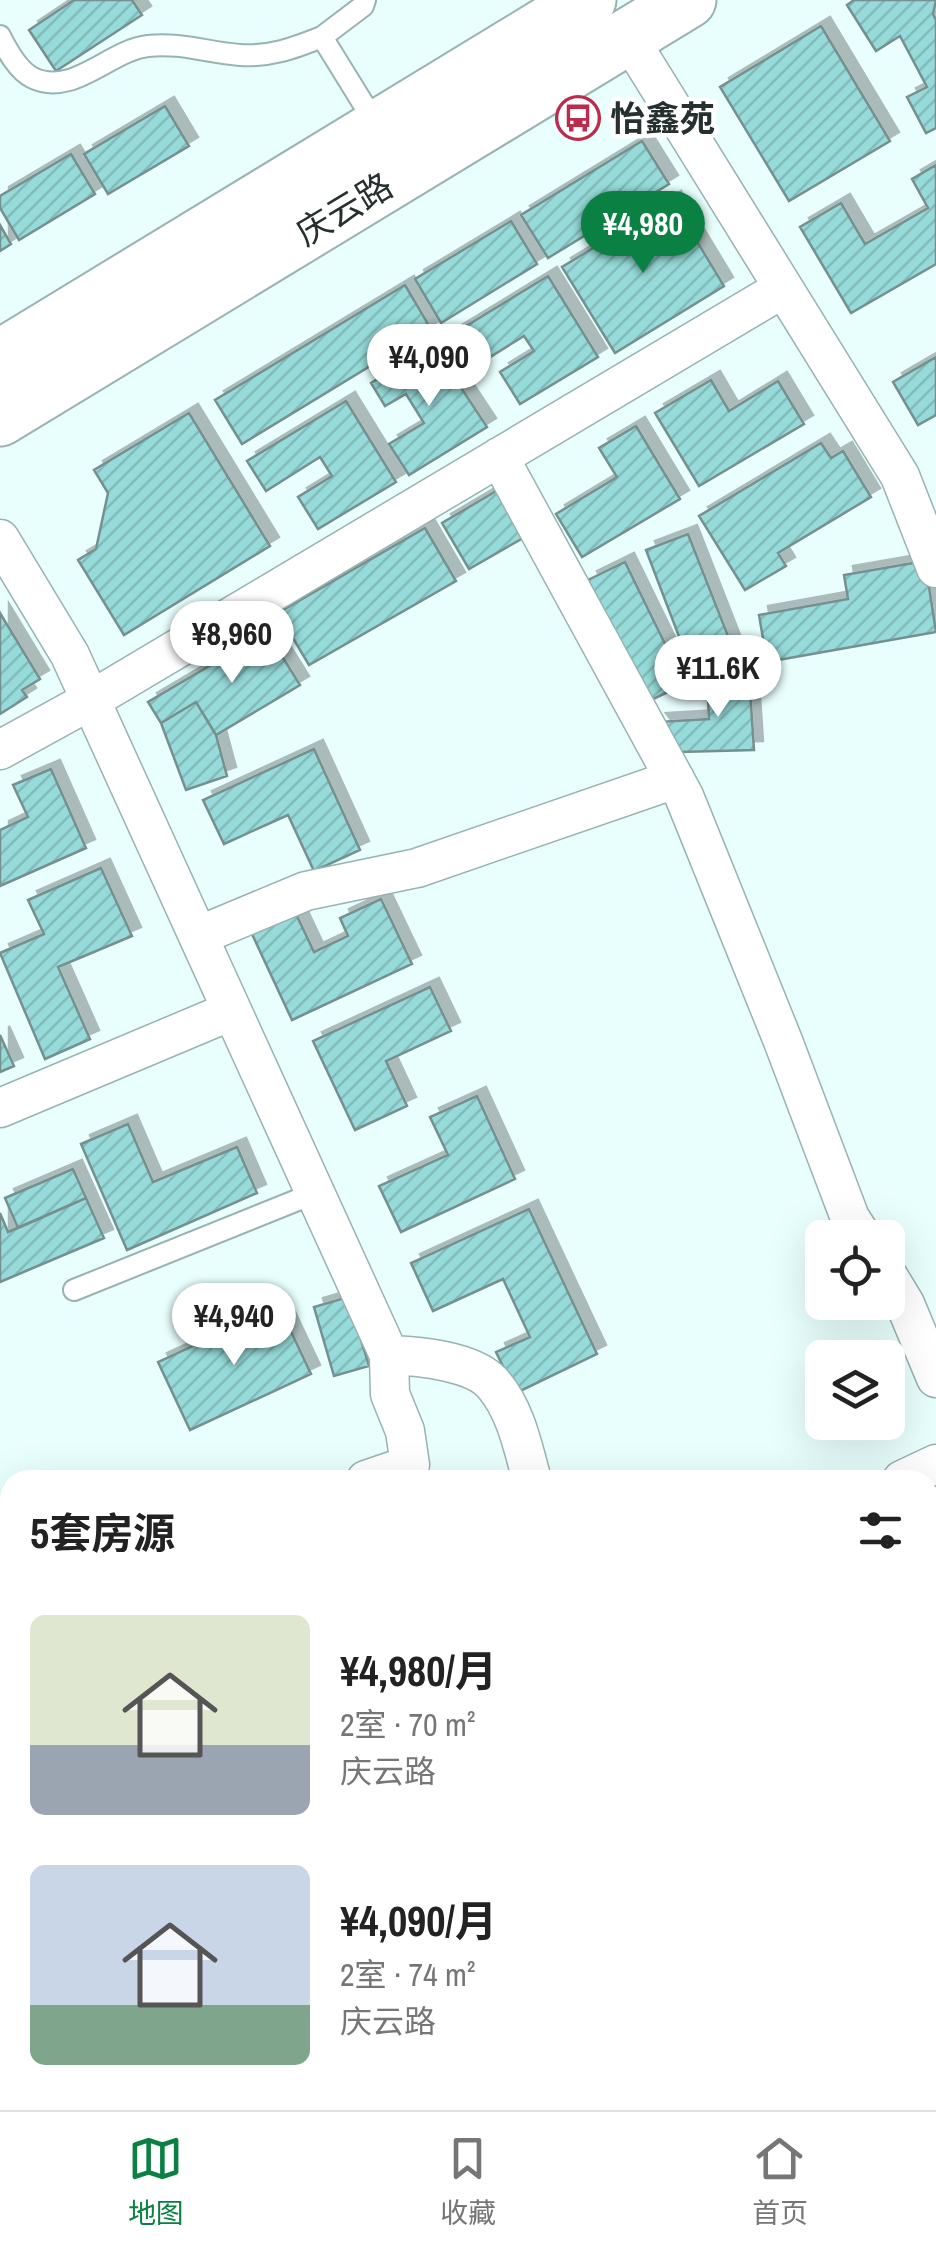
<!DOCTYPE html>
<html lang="zh">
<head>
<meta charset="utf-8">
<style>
	:root { --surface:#fff; --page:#f6f6f6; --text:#222; --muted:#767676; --line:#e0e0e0; --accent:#0b8043 }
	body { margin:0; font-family:"Archivo Narrow","Noto Sans SC",sans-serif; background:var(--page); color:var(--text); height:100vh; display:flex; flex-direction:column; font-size:38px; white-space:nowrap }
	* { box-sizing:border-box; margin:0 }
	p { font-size:32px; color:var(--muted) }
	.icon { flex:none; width:55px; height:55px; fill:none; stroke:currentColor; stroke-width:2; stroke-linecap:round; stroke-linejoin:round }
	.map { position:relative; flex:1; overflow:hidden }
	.details { position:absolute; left:0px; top:1470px; width:938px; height:640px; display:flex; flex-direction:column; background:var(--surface); border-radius:30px 30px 0 0; box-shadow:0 10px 40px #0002 }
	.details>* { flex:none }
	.fabs { position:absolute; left:805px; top:1220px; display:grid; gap:20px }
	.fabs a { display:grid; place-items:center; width:100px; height:100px; border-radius:15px; background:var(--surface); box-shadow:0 10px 40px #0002; font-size:50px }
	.price { position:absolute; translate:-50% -85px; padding:0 22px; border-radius:35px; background:#fff; color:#222; font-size:32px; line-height:65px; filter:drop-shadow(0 2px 5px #0008) }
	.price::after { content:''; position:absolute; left:50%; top:60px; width:30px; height:22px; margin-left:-15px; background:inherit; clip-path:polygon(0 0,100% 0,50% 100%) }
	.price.active { background:var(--accent); color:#fff }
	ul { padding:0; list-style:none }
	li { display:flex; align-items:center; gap:30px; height:250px; padding:0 30px }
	li span { display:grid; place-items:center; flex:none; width:280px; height:200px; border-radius:15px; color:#555 }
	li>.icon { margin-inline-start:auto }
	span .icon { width:120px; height:120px; fill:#fffc; stroke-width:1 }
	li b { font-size:42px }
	h2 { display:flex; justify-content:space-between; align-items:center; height:120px; padding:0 30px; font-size:42px }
	.tabs { display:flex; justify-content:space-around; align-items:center; height:140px; border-top:2px solid var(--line); background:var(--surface); font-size:28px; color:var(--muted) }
	.tabs a { display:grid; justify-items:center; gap:5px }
	.tabs .active { color:var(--accent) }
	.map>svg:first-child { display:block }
	.building { fill:url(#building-hatch); stroke:#76908f; stroke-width:2.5; filter:url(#shadow) }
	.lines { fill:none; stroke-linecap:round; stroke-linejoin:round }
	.lane-casing { stroke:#98b3b2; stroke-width:24 }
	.street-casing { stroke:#98b3b2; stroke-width:41 }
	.secondary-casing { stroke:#98b3b2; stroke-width:59 }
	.lane { stroke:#fff; stroke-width:20 }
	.street { stroke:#fff; stroke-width:38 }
	.secondary { stroke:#fff; stroke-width:55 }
	.labels { text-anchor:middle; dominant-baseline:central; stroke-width:9; stroke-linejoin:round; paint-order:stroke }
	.poi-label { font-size:35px; font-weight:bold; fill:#25302f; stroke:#fff; text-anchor:start }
	.street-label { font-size:35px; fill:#25302f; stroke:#fff }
</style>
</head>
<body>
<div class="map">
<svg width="936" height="2110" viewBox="0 0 936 2110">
	<defs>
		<pattern id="building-hatch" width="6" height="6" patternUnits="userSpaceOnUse" patternTransform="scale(2.5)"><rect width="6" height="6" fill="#96dbd9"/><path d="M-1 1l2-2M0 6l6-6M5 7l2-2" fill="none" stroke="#81bcbb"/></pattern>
		<filter id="shadow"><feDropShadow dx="9" dy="-9" stdDeviation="0" flood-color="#0004"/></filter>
	</defs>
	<rect width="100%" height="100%" fill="#e8fffe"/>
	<!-- building -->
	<path class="building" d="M74 0H132L142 15 56 71 29 30Z
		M854 0H936L933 14 936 20V128L926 133 907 97 927 87 900 36 876 51 847 5Z
		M821 26 890 141 789 201 720 87Z
		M165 106 189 146 108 194 84 154Z
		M642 141 669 184 548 258 521 215Z
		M71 154 95 194 19 240 0 208V196Z
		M936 165V264L851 313 800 227 841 203 865 244 928 208 912 179Z
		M672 200 724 286 615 353 562 267Z
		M511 221 537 264 441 323 415 279Z
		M0 225 11 244 0 251Z
		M548 276 598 357 520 404 500 372 534 351 524 336 474 367 453 334Z
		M405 285 431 329 242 444 215 400Z
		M433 345 487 427 409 475 389 444 424 423 406 394 385 406 371 383Z
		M936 357V415L918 425 893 382Z
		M711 380 729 411 778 381 804 424 699 486 655 413Z
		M346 401 396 482 318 529 298 497 332 476 320 457 266 491 247 461Z
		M189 413 270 546 124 635 78 560 96 549 108 493 94 470Z
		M636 426 680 499 582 557 556 514 617 477 599 448Z
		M821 443 831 458 843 451 871 497 778 553 786 566 745 590 699 516Z
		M503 487 530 534 469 569 442 523Z
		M425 528 456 581 309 665 278 613Z
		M688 534 737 659 647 702 588 580 625 562 670 654 683 647 646 550Z
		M925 561 936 632 767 662 759 615 848 599 844 575Z
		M0 613 40 679 22 690 27 697 0 714Z
		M267 632 300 685 216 735 196 702 161 723 148 702Z
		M749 676 754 750 680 752 657 722 709 719 707 679Z
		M196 702 216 735 227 776 186 790 161 723Z
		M314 749 360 850 314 871 288 815 224 844 203 800Z
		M51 769 86 848 0 886V830L28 817 13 785Z
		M101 868 132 936 58 967 90 1039 45 1059 0 953 44 934 28 900Z
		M381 899 412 964 292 1020 252 934 296 914 314 952 348 936 340 918Z
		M430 987 451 1031 386 1061 407 1106 355 1130 313 1041Z
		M0 1035 14 1066 0 1072Z
		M477 1096 515 1179 401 1232 379 1186 448 1155 430 1117Z
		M128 1124 153 1182 237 1147 257 1193 127 1250 81 1144Z
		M73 1169 86 1198 18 1228 5 1198Z
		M86 1198 104 1238 0 1282V1213L8 1232Z
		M529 1209 597 1354 516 1393 496 1352 530 1337 503 1279 433 1311 411 1263Z
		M348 1297 369 1366 334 1376 314 1307Z
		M279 1306 311 1374 190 1430 158 1362Z"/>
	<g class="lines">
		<!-- lane casing -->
		<g class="lane-casing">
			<path id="lane" d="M365 0 363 6 322 37 377 126
				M0 36C7 50 18 71 33 78 73 97 110 50 148 46 180 42 209 53 240 55 271 57 294 48 322 37
				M74 1290 315 1193
				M174 2100 177 2110
				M307 2100 312 2110"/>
		</g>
		<!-- street casing -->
		<g class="street-casing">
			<path id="street" d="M628 37 900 476 936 568
				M499 457 684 796 783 1041 850 1218 863 1238
				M0 539 70 655 389 1355 390 1394 405 1431 410 1465 366 1480
				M0 750 91 700 782 289
				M198 936 306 891 417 868 675 779
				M0 1108 231 1011
				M888 1276 905 1304 936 1378
				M389 1355C418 1356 475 1361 494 1385 516 1411 523 1448 532 1480
				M902 1480 936 1464
				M0 1852 10 1850
				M774 2100 777 2110"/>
		</g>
		<!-- secondary casing -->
		<g class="secondary-casing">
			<path id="secondary" d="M0 358 588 0
				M0 418 688 0"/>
		</g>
		<!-- lane -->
		<use href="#lane" class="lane"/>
		<!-- street -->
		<use href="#street" class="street"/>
		<!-- secondary -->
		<use href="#secondary" class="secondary"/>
	</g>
	<!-- icons -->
	<defs>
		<g id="bus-ring" transform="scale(2.25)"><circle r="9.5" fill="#fff" stroke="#bc2b4c" stroke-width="1.5"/><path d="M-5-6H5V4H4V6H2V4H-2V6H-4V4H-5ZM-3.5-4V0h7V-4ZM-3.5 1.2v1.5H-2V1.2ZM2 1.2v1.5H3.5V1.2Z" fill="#bc2b4c"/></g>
	</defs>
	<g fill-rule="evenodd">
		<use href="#bus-ring" x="578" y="118"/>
	</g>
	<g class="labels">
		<!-- poi labels -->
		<g class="poi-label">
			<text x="610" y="118">怡鑫苑</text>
		</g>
		<!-- street labels -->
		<g class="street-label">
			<text transform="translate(344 209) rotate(-31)">庆云路</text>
		</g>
	</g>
</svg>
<div class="fabs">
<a><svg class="icon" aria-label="locate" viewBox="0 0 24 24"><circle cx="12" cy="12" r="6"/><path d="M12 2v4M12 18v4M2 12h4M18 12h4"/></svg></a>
<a><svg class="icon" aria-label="layers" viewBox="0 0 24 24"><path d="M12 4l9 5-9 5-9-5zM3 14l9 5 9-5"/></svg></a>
</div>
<b class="price active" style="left:643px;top:276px">¥4,980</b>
<b class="price" style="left:429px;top:409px">¥4,090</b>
<b class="price" style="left:232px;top:686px">¥8,960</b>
<b class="price" style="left:718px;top:720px">¥11.6K</b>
<b class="price" style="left:234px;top:1368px">¥4,940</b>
<section class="details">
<h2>5套房源<svg class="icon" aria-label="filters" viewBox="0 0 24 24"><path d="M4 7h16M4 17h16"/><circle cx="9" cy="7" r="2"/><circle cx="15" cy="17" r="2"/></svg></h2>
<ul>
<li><span style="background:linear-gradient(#dfe7d0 65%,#9aa5b1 0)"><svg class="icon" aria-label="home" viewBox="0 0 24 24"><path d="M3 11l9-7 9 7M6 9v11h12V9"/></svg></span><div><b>¥4,980/月</b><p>2室 · 70 m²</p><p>庆云路</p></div></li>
<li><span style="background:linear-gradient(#c9d6e8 70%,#7fa58c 0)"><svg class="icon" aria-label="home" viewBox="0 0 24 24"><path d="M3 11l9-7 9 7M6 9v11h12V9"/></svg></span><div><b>¥4,090/月</b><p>2室 · 74 m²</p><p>庆云路</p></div></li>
</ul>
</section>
</div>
<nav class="tabs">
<a class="active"><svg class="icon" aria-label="map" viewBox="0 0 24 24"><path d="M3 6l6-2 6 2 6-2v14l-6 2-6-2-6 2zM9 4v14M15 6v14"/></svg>地图</a>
<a><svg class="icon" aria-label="saved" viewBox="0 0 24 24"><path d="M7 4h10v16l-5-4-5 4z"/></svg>收藏</a>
<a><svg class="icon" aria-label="home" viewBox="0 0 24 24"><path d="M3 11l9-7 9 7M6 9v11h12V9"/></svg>首页</a>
</nav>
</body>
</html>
